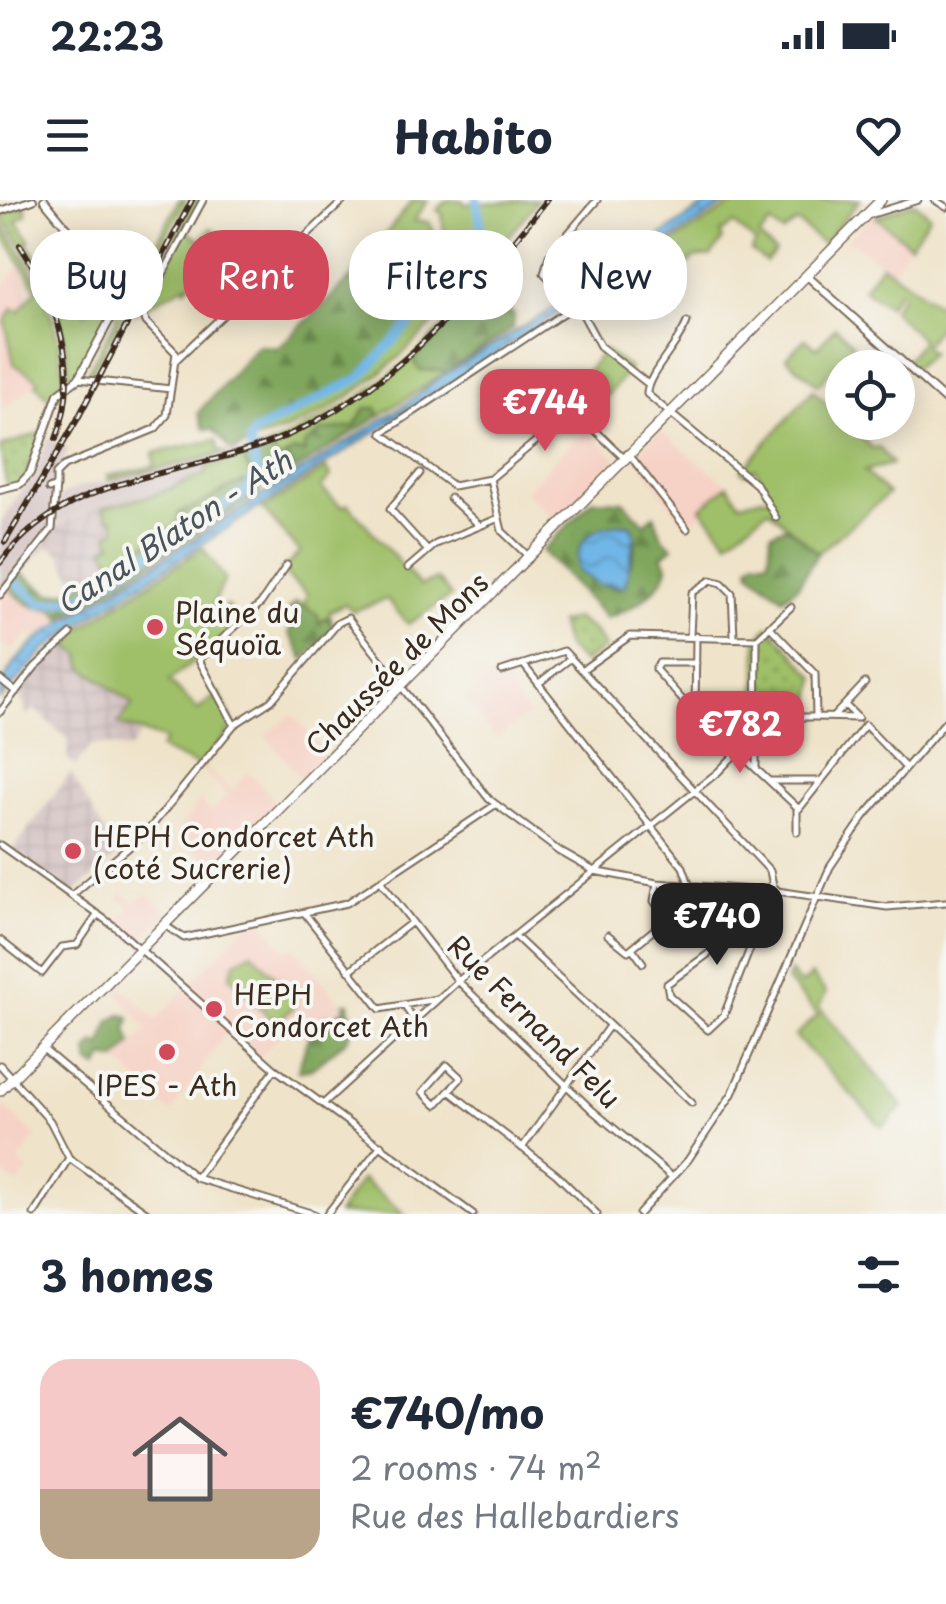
<!DOCTYPE html>
<html lang="en">
<head>
<meta charset="utf-8">
<style>
	:root { --surface:#fff; --page:#f6f6f7; --text:#1f2937; --muted:#747a83; --accent:#d1495b }
	body { margin:0; font-family:"Playpen Sans",sans-serif; background:var(--page); color:var(--text); height:100vh; display:flex; flex-direction:column; font-size:38px; white-space:nowrap }
	* { box-sizing:border-box; margin:0 }
	p { font-size:32px; color:var(--muted) }
	.icon { flex:none; width:55px; height:55px; fill:none; stroke:currentColor; stroke-width:2; stroke-linecap:round; stroke-linejoin:round }
	.map { position:relative; height:1014px; overflow:hidden }
	.panel { display:flex; flex-direction:column; background:var(--surface); flex:1 }
	.panel>* { flex:none }
	.banner { position:absolute; left:30px; top:30px; width:888px; height:90px; display:flex; gap:20px }
	.controls { position:absolute; left:825px; top:150px; display:grid; gap:20px }
	.controls a { display:grid; place-items:center; width:90px; height:90px; border-radius:50%; background:var(--surface); box-shadow:0 5px 25px #0003; font-size:50px }
	.price { position:absolute; translate:-50% -85px; padding:0 22px; border-radius:20px; background:var(--accent); color:#fff; font-size:32px; line-height:65px; filter:drop-shadow(0 2px 5px #0008) }
	.price::after { content:''; position:absolute; left:50%; top:60px; width:30px; height:22px; margin-left:-15px; background:inherit; clip-path:polygon(0 0,100% 0,50% 100%) }
	.price.current { background:#222; color:#fff }
	ul { padding:0; list-style:none }
	li { display:flex; align-items:center; gap:30px; height:250px; padding:0 40px }
	li span { display:grid; place-items:center; flex:none; width:280px; height:200px; border-radius:30px; color:#555 }
	li>.icon { margin-inline-start:auto }
	span .icon { width:120px; height:120px; fill:#fffc; stroke-width:1 }
	li b { font-size:42px }
	h2 { display:flex; justify-content:space-between; align-items:center; height:120px; padding:0 40px; font-size:42px }
	.chip { padding:0 35px; border-radius:40px; background:var(--surface); box-shadow:0 5px 25px #0003; font-size:35px; line-height:90px }
	.chip.current { background:var(--accent); color:#fff }
	.status { display:flex; justify-content:space-between; align-items:center; height:70px; padding:0 50px; background:var(--surface); direction:ltr }
	.status svg { height:28px; fill:currentColor }
	header { display:flex; justify-content:space-between; align-items:center; height:130px; padding:0 40px; background:var(--surface); font-size:45px; font-weight:700 }
	.map>svg:first-child { display:block }
	.built { fill:#f6d1c5 }
	.industrial { fill:url(#industrial-grid) }
	.railway { fill:#d1bfbf }
	.green { fill:#9fbf67; stroke:#6d7442; stroke-width:2.5 }
	.forest { fill:url(#forest-firs); stroke:#5d683d; stroke-width:2.5; fill-rule:evenodd }
	.park { fill:url(#park-dots); stroke:#6d7442; stroke-width:2.5 }
	.water { fill:url(#water-waves); stroke:#567082; stroke-width:2.5 }
	.lines { fill:none; stroke-linecap:round; stroke-linejoin:round }
	.river { stroke:#70b6e7; stroke-width:9 }
	.minor-casing { stroke:#7a6b5a; stroke-width:9 }
	.tertiary-casing { stroke:#7a6b5a; stroke-width:10 }
	.primary-casing { stroke:#7a6b5a; stroke-width:12 }
	.minor { stroke:#fff; stroke-width:5 }
	.tertiary { stroke:#fff; stroke-width:6 }
	.primary { stroke:#fff; stroke-width:9 }
	.rail-casing { stroke:#3b2a1e; stroke-width:6 }
	.rail { stroke:#f6f6f2; stroke-width:2.5; stroke-dasharray:8; stroke-linecap:butt }
	.poi-dot { fill:#d1495b; stroke:#f6f6f2; stroke-width:4 }
	.labels { text-anchor:middle; dominant-baseline:central; stroke-width:8; stroke-linejoin:round; paint-order:stroke }
	.poi-label { font-size:28px; fill:#3b2a1e; stroke:#f6f6f2; text-anchor:start }
	.street-label { font-size:28px; fill:#3b2a1e; stroke:#f6f6f2 }
	.water-label { font-size:30px; font-style:italic; fill:#4b545a; stroke:#f6f6f2 }
</style>
</head>
<body>
<div class="status"><b>22:23</b><svg viewBox="0 0 49 12"><path d="M0 12V9h3v3zM5 12V6h3v6zM10 12V3h3v9zM15 12V0h3v12zM26 1h20v11H26zM47 4h2v5h-2z"/></svg></div>
<header><svg class="icon" aria-label="menu" viewBox="0 0 24 24"><path d="M4 6h16M4 12h16M4 18h16"/></svg>Habito<svg class="icon" aria-label="heart" viewBox="0 0 24 24"><path d="M12 20l-8-8c-3-5 5-10 8-4 3-6 11-1 8 4z"/></svg></header>
<div class="map">
<svg width="946" height="1014" viewBox="0 0 946 1014">
	<defs>
		<pattern id="industrial-grid" width="8" height="8" patternUnits="userSpaceOnUse" patternTransform="scale(2.5)"><rect width="8" height="8" fill="#d1bfbf"/><path d="M0 4h8M4 0v8" fill="none" stroke="#b4a4a4"/></pattern>
		<pattern id="forest-firs" width="22" height="20" patternUnits="userSpaceOnUse" patternTransform="scale(2.5)"><rect width="22" height="20" fill="#7fa65c"/><path d="M5 1l3.5 6h-7zM16 11l3.5 6h-7z" fill="#69874b"/></pattern>
		<pattern id="park-dots" width="8" height="8" patternUnits="userSpaceOnUse" patternTransform="scale(2.5)"><rect width="8" height="8" fill="#9fbf67"/><path d="M2 2h.1M6 6h.1" fill="none" stroke="#839b54" stroke-width="1.8" stroke-linecap="round"/></pattern>
		<pattern id="water-waves" width="16" height="10" patternUnits="userSpaceOnUse" patternTransform="scale(2.5)"><rect width="16" height="10" fill="#70b6e7"/><path d="M0 5q4-4 8 0t8 0" fill="none" stroke="#5d94bb"/></pattern>
	</defs>
	<rect width="100%" height="100%" fill="#f6f6f2"/>
	<filter id="ink" filterUnits="userSpaceOnUse"><feTurbulence type="fractalNoise" baseFrequency=".01" numOctaves="2"/><feDisplacementMap in="SourceGraphic" scale="20" xChannelSelector="R" yChannelSelector="G"/><feConvolveMatrix kernelMatrix="1 2 1 2 8 2 1 2 1" color-interpolation-filters="sRGB"/></filter>
	<filter id="wash" filterUnits="userSpaceOnUse"><feTurbulence type="fractalNoise" baseFrequency=".0048" numOctaves="4" result="noise"/><feDisplacementMap in="SourceGraphic" scale="40" xChannelSelector="R" yChannelSelector="G"/><feGaussianBlur stdDeviation="2.25" result="paint"/><feColorMatrix in="noise" values="0 0 0 0 0 0 0 0 0 0 0 0 0 0 0 0 0 1.4 0 .05"/><feComposite in="paint" operator="in"/></filter>
	<g filter="url(#wash)">
		<rect width="100%" height="100%" fill="#efe3c9"/>
		<!-- built -->
		<path class="built" d="M876 17 910 45 891 72 848 39 870 18Z
			M22 60 40 181 2 209 0 92Z
			M660 230 728 285 702 309 706 313 685 325 636 255Z
			M588 231 617 260 556 321 524 292 582 232Z
			M7 385 28 404 38 410 54 409 62 419 35 438 28 434 12 450 3 443 0 446V395Z
			M501 469H514L506 487 528 515 497 539 466 500Z
			M292 514 327 555 302 580 265 536Z
			M202 565 231 591 248 572 278 604 214 666 176 635 200 599 211 612 228 596 200 568Z
			M123 692 133 702 148 694 169 713 139 744 114 726 130 708 118 697Z
			M263 721 286 751 293 746 345 808 331 820 327 816 302 838 291 824 260 857 228 830 171 913 117 860 147 830 113 787 118 783 156 819 248 724Z
			M1 903 36 937 19 961 28 970 17 985 0 972Z"/>
		<!-- industrial -->
		<path class="industrial" d="M102 305 108 317 114 319 112 344 104 348 114 364 78 386 60 353 48 345 21 373 57 325Z
			M63 440 81 455 83 467 134 504 119 524 142 533 130 549 92 544 76 566 67 559 69 540 33 508 27 516 22 499 15 494Z
			M71 573 114 650 120 653 72 695 11 652Z"/>
		<!-- railway -->
		<path class="railway" d="M48 237 68 249 56 274 51 327 0 395V324L37 267Z
			M238 249 241 257 206 268V274L154 295 101 305 56 324 60 296 77 288Z"/>
		<!-- green -->
		<path class="green" d="M179 0H186L91 175 88 170 116 120 118 90 128 99Z
			M195 0H203L187 31 200 40 211 28 225 39 207 60 244 97 237 104 203 70 184 90 187 84 135 113Z
			M413 0H428L414 21 429 22 434 31 429 30 444 36 442 14 437 10 447 0H463L464 4 538 0C465 91 371 215 250 241L255 232 360 178 413 122 414 117 368 81 364 87 348 81Z
			M740 0H860L823 44 797 22 783 33 771 23 759 37 775 52 766 62 751 51 756 43 734 24 721 33 722 41 711 56 693 58 690 64 667 46Z
			M915 2 930 16 910 45 876 17Z
			M26 6V15L17 21 30 40 27 44 86 113 110 94 108 119 76 177 69 180C68 116 39 64 0 15Z
			M0 22C38 70 60 121 64 183L52 202 36 184 39 180 14 164 5 122 13 108 19 112 37 89 0 30Z
			M881 64 946 110V117L924 146 931 153 911 170 904 163 922 140 892 110 903 93 899 90 888 106 863 89Z
			M635 69 651 79C649 100 631 108 614 117L603 103 588 100 581 105 582 113 578 106Z
			M835 127 853 144 818 185 786 158 805 139 817 148Z
			M604 150 630 169 607 196 582 177Z
			M416 155 420 170 448 171 379 216 377 208H366L354 227 321 231 305 253 295 251 278 261 271 246 351 204Z
			M813 190 872 248 879 247 892 264 864 271 888 294 818 353 768 309 728 341 701 308 728 285 740 303 762 297 772 299 755 268 745 274 741 271Z
			M216 240 219 251 227 253 109 280 107 276 155 266 153 253Z
			M241 257 250 271 249 281C224 286 205 305 180 313L176 325 114 364 104 348 112 344 108 335 116 330 114 319 108 318 103 307 154 295 206 274V268Z
			M326 268 331 276 321 288 342 307 348 304 420 386 437 379 451 396 408 424 387 399 353 411 345 404 329 412 332 421 327 417 318 425V415L304 405 307 394 281 371 300 352 263 309Z
			M203 348 225 379 212 408 217 413 226 405 242 423 169 481 198 510 219 493 234 525 201 567 160 549 165 540 118 524 133 504 83 467 81 455 68 445V437Z
			M252 752 296 798 293 808 279 820H272L230 776 235 762Z
			M790 772 801 785 812 775 826 793 819 807 903 907 882 927 795 836 818 815 787 781Z
			M361 979 405 1014H338Z"/>
		<!-- forest -->
		<path class="forest" d="M348 81 363 87 368 81 414 117 360 178 255 232 247 245 232 251 213 229H204L198 213 258 145 278 148Z
			M482 88 490 89 514 115 513 128 448 171 420 170 414 162 416 155Z
			M366 208H377L379 216 269 287 263 278 259 293 62 419 54 409C32 410 21 401 7 385L21 373 51 394 72 391 176 325 179 313C205 305 224 287 249 281L250 271 241 257 271 246 278 260 295 251 304 253V245L322 231 354 227Z
			M593 300 623 301 645 324 654 315 662 337 673 347 662 356 668 366C664 390 626 413 606 418L542 351ZM616 324H629C644 338 628 373 619 389L600 385Z
			M787 326 818 353 798 386 783 398 751 372 750 365 756 360H769L771 333Z
			M297 402 318 415 319 424 327 417 334 428 304 459 289 433 293 422 289 409Z
			M344 803H349C356 844 348 836 325 858 318 865 309 871 298 871L310 831 327 815 331 819 345 809Z
			M121 815 130 817 127 830 132 844 116 860 104 857 98 868 89 863 88 851 95 842 101 847 110 821Z"/>
		<!-- park -->
		<path class="park" d="M42 232 24 281 7 288 0 247Z
			M575 418 593 430 605 447 584 463 566 447 559 423Z
			M769 426 816 478 811 504 816 517 768 513 756 517 757 439Z"/>
		<!-- water -->
		<path class="water" d="M713 0H732L78 425 44 451 0 500C0 472 25 451 46 433L405 205 441 177 567 100Z
			M629 324 635 335 625 386 600 385 578 371C573 337 597 324 629 324Z"/>
		<g class="lines">
			<!-- river -->
			<path class="river" d="M17 383 41 404 78 399 246 292 257 272 250 241 255 232 360 178 478 50 483 39 477 0"/>
		</g>
	</g>
	<g filter="url(#ink)">
		<g class="lines">
			<!-- minor casing -->
			<g class="minor-casing">
				<path id="minor" d="M597 0 549 56 544 73 582 113 600 146 648 184
					M935 0 946 7
					M869 15 918 0
					M116 88 128 100
					M687 122C679 144 646 176 647 194L757 285 776 318
					M176 160 344 0
					M78 179 171 189
					M567 203 625 259
					M541 206 557 223
					M628 253 687 329
					M420 273 390 309 428 351
					M490 279 453 286 382 233 573 107
					M49 289 56 286V274L64 266 155 229 167 215 176 153 146 122 143 111 203 0
					M450 298 480 326
					M530 358 502 331 490 279 574 210
					M408 368 436 344 499 318
					M0 395 52 329 56 286
					M769 426 815 474 816 517 858 518
					M690 436 692 393 711 380 722 383 732 393 734 436
					M696 436 695 514 655 469 659 463H696
					M523 464 683 667 689 684
					M582 470 630 436 757 439
					M502 471 564 451 770 671 773 685
					M0 479 16 492
					M539 483 571 458
					M845 505 857 517
					M0 512 35 467 71 434
					M755 517H816
					M833 517 865 483
					M234 525 199 460 261 403 287 365
					M865 525 905 567
					M695 528V514
					M739 553 799 609 865 525
					M756 568 757 439 791 407
					M769 581H821
					M797 609V632
					M0 645 114 726 275 869 473 1014
					M382 683 458 781 592 910 672 977
					M777 691 887 707 946 702
					M72 695 146 633 234 525 271 501 338 423 348 418 489 599 559 651 594 671 657 683 767 691 772 695 777 690 771 685 767 691
					M306 715 380 809 437 799
					M166 726 184 738 347 703 495 605
					M757 729 737 733 667 784 669 795 708 830 724 815 771 695
					M608 735 628 751 661 724 663 714 654 701 657 683
					M516 737 692 903
					M0 740 42 773 62 747 77 745 98 714
					M632 748 643 763
					M349 771 412 722
					M404 805 415 822
					M42 848 196 978 314 1014
					M0 865 50 921 69 958
					M447 865 461 878 436 905 423 892Z
					M449 891 556 974 597 1014
					M324 903 458 781 718 572 755 534
					M522 948 609 826
					M69 958 149 1014
					M196 978 275 869
					M34 1014 69 958
					M327 1014 381 945
					M639 1014 688 960 732 894 830 667 864 617 946 521"/>
			</g>
			<!-- tertiary casing -->
			<g class="tertiary-casing">
				<path id="tertiary" d="M0 11 33 0
					M806 75 946 201
					M0 289 20 284 30 273 58 194 78 179 114 112V85L44 0"/>
			</g>
			<!-- primary casing -->
			<g class="primary-casing">
				<path id="primary" d="M0 891 881 0"/>
			</g>
			<!-- minor -->
			<use href="#minor" class="minor"/>
			<!-- tertiary -->
			<use href="#tertiary" class="tertiary"/>
			<!-- primary -->
			<use href="#primary" class="primary"/>
			<!-- rail casing -->
			<g class="rail-casing">
				<path id="rail" d="M20 45C58 103 82 171 56 239
					M5 342 77 220 192 0
					M0 363C71 266 199 279 299 230 406 178 475 91 547 0"/>
			</g>
			<!-- rail -->
			<use href="#rail" class="rail"/>
		</g>
	</g>
	<!-- markers -->
	<g class="poi-dot">
		<circle cx="155" cy="427" r="10"/>
		<circle cx="73" cy="651" r="10"/>
		<circle cx="214" cy="809" r="10"/>
		<circle cx="167" cy="852" r="10"/>
	</g>
	<g class="labels">
		<!-- poi labels -->
		<g class="poi-label">
			<text x="175" y="411">Plaine du<tspan x="175" dy="32">Séquoïa</tspan></text>
			<text x="93" y="635">HEPH Condorcet Ath<tspan x="93" dy="32">(coté Sucrerie)</tspan></text>
			<text x="234" y="793">HEPH<tspan x="234" dy="32">Condorcet Ath</tspan></text>
			<text x="167" y="884" text-anchor="middle">IPES - Ath</text>
		</g>
		<!-- street labels -->
		<g class="street-label">
			<text transform="translate(396 463) rotate(-45)">Chaussée de Mons</text>
			<text transform="translate(535 821) rotate(45)">Rue Fernand Felu</text>
		</g>
		<!-- water labels -->
		<g class="water-label">
			<text transform="translate(173 331) rotate(-33)">Canal Blaton - Ath</text>
		</g>
	</g>
</svg>
<div class="controls">
<a><svg class="icon" aria-label="locate" viewBox="0 0 24 24"><circle cx="12" cy="12" r="6"/><path d="M12 2v4M12 18v4M2 12h4M18 12h4"/></svg></a>
</div>
<b class="price" style="left:545px;top:254px">€744</b>
<b class="price" style="left:740px;top:576px">€782</b>
<b class="price current" style="left:717px;top:768px">€740</b>
<div class="banner">
<a class="chip">Buy</a>
<a class="chip current">Rent</a>
<a class="chip">Filters</a>
<a class="chip">New</a>
</div>
</div>
<section class="panel">
<h2>3 homes<svg class="icon" aria-label="filters" viewBox="0 0 24 24"><path d="M4 7h16M4 17h16"/><circle cx="9" cy="7" r="2"/><circle cx="15" cy="17" r="2"/></svg></h2>
<ul>
<li><span style="background:linear-gradient(#f6c9c9 65%,#b9a48a 0)"><svg class="icon" aria-label="home" viewBox="0 0 24 24"><path d="M3 11l9-7 9 7M6 9v11h12V9"/></svg></span><div><b>€740/mo</b><p>2 rooms · 74 m²</p><p>Rue des Hallebardiers</p></div></li>
</ul>
</section>
</body>
</html>
